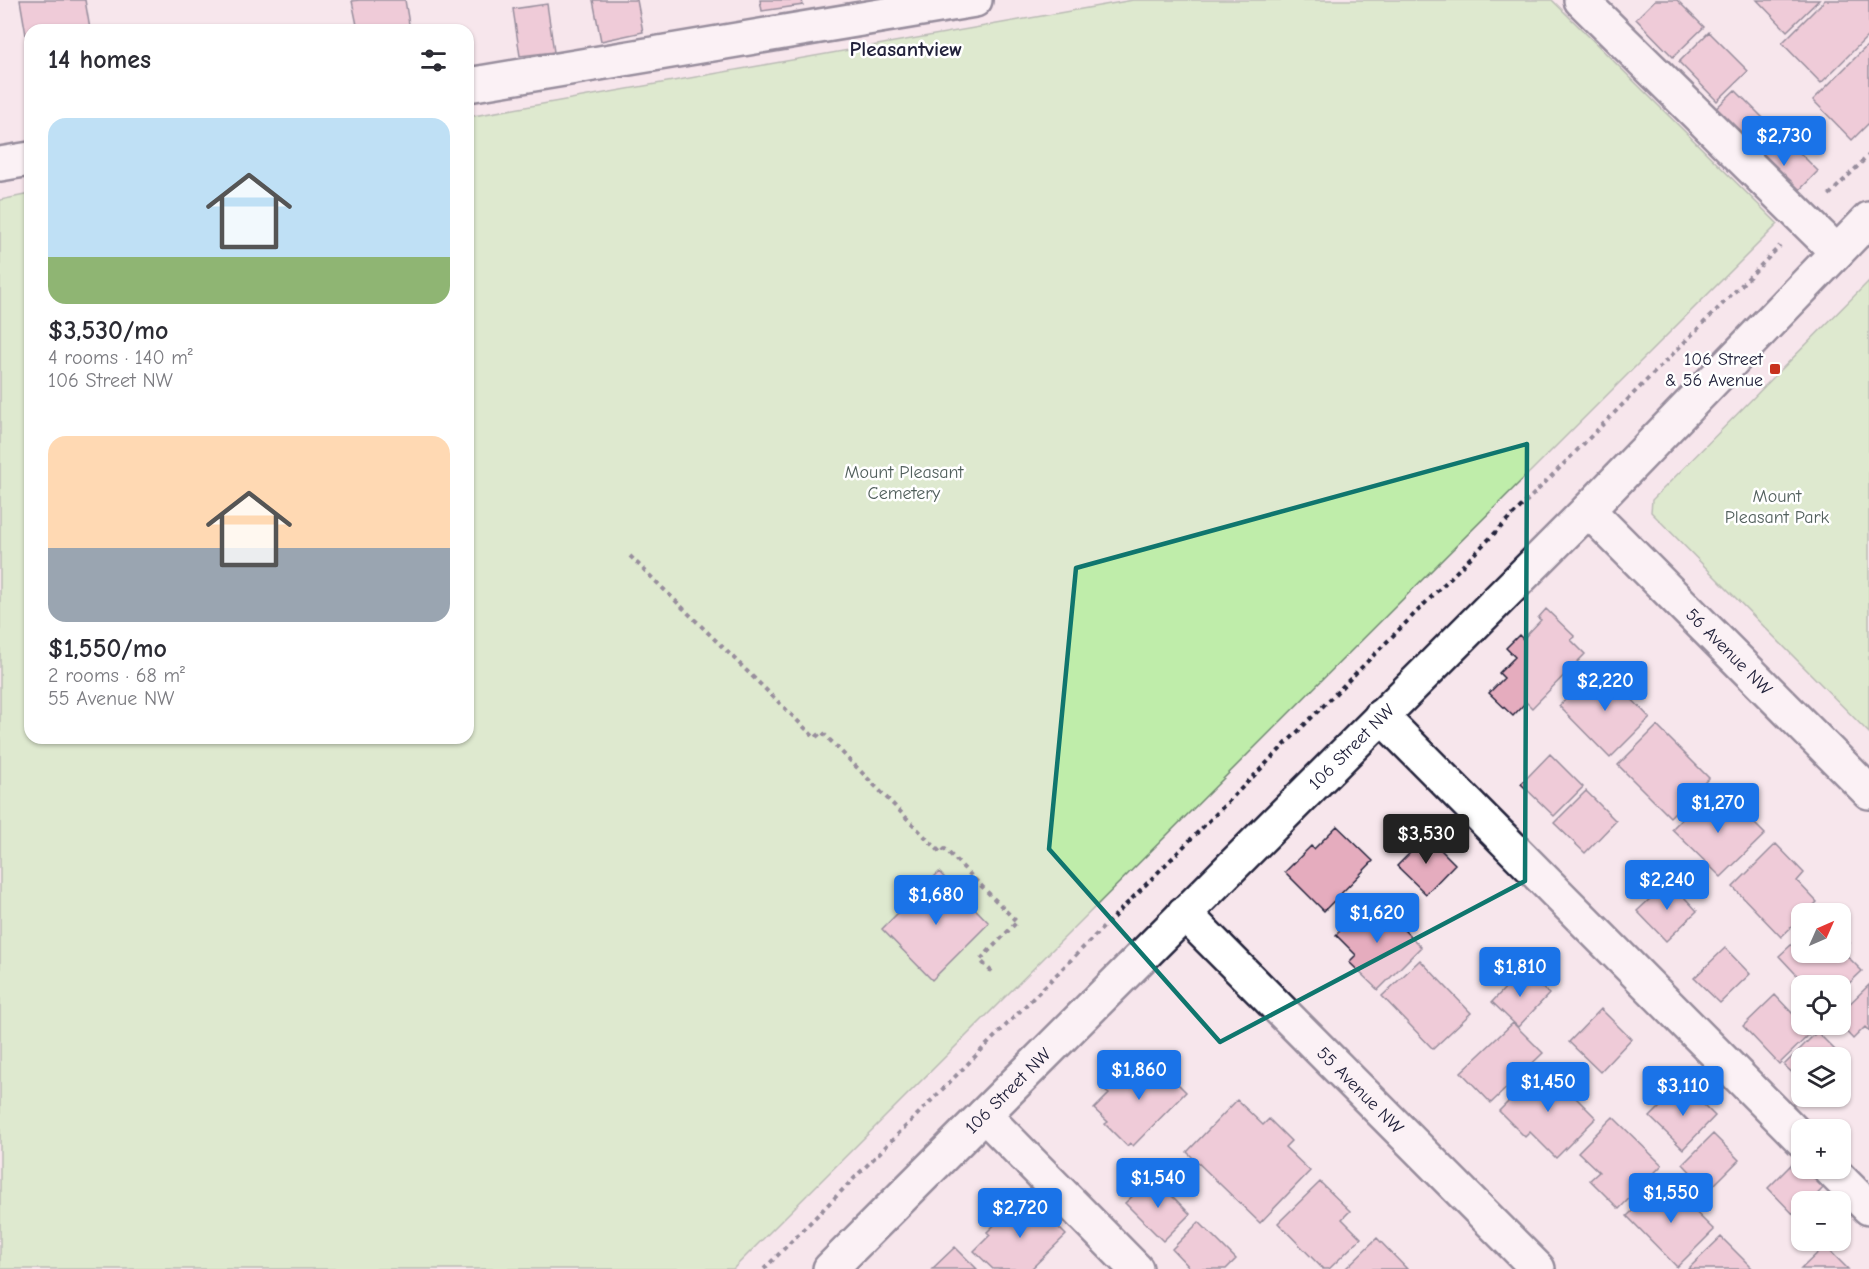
<!DOCTYPE html>
<html lang="en">
<head>
<meta charset="utf-8">
<style>
	:root { --surface:#fff; --page:#f7f7f7; --text:#2b2b33; --muted:#7c7c81; --accent:#1a73e8 }
	body { margin:0; font-family:"Comic Neue",sans-serif; background:var(--page); color:var(--text); height:100vh; display:flex; flex-direction:column; font-size:22px; white-space:nowrap }
	* { box-sizing:border-box; margin:0 }
	p { font-size:20px; color:var(--muted) }
	.icon { flex:none; width:33px; height:33px; fill:none; stroke:currentColor; stroke-width:2; stroke-linecap:round; stroke-linejoin:round }
	.map { position:relative; flex:1; overflow:hidden }
	.panel { position:absolute; left:24px; top:24px; width:450px; height:720px; display:flex; flex-direction:column; background:var(--surface); border-radius:18px; box-shadow:0 2px 4px #0004 }
	.panel>* { flex:none }
	.needle { width:39px; rotate:45deg }
	.controls { position:absolute; left:1791px; top:903px; display:grid; gap:12px }
	.controls a { display:grid; place-items:center; width:60px; height:60px; border-radius:12px; background:var(--surface); box-shadow:0 2px 4px #0004; font-size:30px }
	.price { position:absolute; translate:-50% -51px; padding:0 14px; border-radius:6px; background:var(--accent); color:#fff; font-size:20px; line-height:39px; filter:drop-shadow(0 2px 3px #0008) }
	.price::after { content:''; position:absolute; left:50%; top:36px; width:18px; height:14px; margin-left:-9px; background:inherit; clip-path:polygon(0 0,100% 0,50% 100%) }
	.price.on { background:#222; color:#fff }
	ul { padding:0; list-style:none }
	li { display:grid; align-content:center; gap:12px; height:318px; padding:0 24px }
	li span { display:grid; place-items:center; height:186px; border-radius:18px; color:#555 }
	li>.icon { margin-inline-start:auto }
	span .icon { width:108px; height:108px; fill:#fffc; stroke-width:1 }
	li b { font-size:26px }
	h2 { display:flex; justify-content:space-between; align-items:center; height:72px; padding:0 24px; font-size:26px }
	.map>svg:first-child { display:block }
	.green { fill:#bfedaa; stroke:#708872; stroke-width:1.5 }
	.building { fill:#e5acbe; stroke:#22223b; stroke-width:1.5 }
	.lines { fill:none; stroke-linecap:round; stroke-linejoin:round }
	.minor-casing { stroke:#22223b; stroke-width:38 }
	.path { stroke:#22223b; stroke-width:4; stroke-dasharray:4.5 4.5; stroke-linecap:butt }
	.minor { stroke:#fff; stroke-width:33 }
	.marked { fill:none; stroke:#0f766e; stroke-width:4.5; stroke-linejoin:round }
	.poi-dot { fill:#c8321e; stroke:#fff; stroke-width:2 }
	.labels { text-anchor:middle; dominant-baseline:central; stroke-width:5; stroke-linejoin:round; paint-order:stroke }
	.poi-label { font-size:18px; fill:#22223b; stroke:#fff; text-anchor:end }
	.park-label { font-size:18px; fill:#515f5c; stroke:#fff }
	.street-label { font-size:18px; fill:#22223b; stroke:#fff }
	.quarter-label { font-size:21px; font-weight:bold; fill:#22223b; stroke:#fff }
</style>
</head>
<body>
<div class="map">
<svg width="1869" height="1269" viewBox="0 0 1869 1269">
	<rect width="100%" height="100%" fill="#f7e6ec"/>
	<filter id="ink" filterUnits="userSpaceOnUse"><feTurbulence type="fractalNoise" baseFrequency=".0167" numOctaves="2"/><feDisplacementMap in="SourceGraphic" scale="12" xChannelSelector="R" yChannelSelector="G"/><feConvolveMatrix kernelMatrix="1 2 1 2 8 2 1 2 1" color-interpolation-filters="sRGB"/></filter>
	<g filter="url(#ink)">
		<!-- green -->
		<path class="green" d="M1133 0H1552L1778 224 733 1269H0V200L30 194V738H468V117Z
			M1869 281V733L1651 512 1652 500Z"/>
		<!-- building -->
		<path class="building" d="M20 0H85L90 29 30 30V41H27Z
			M359 0H405L410 30H358L352 1Z
			M593 0H637L643 32 601 41Z
			M760 0H802L803 5 762 11Z
			M1655 0H1677L1704 27 1673 57 1636 19Z
			M1757 0H1819L1787 31Z
			M1825 0H1869V35L1821 83 1782 43Z
			M547 4 554 52 520 56 513 9Z
			M1709 32 1748 71 1717 101 1679 62Z
			M1869 44V123L1852 140 1813 100Z
			M1735 90 1773 128 1743 158 1704 120Z
			M1780 133 1818 171 1788 202 1749 163Z
			M1546 609 1575 637 1571 640 1585 654 1532 708 1526 702 1513 716 1489 693 1504 678 1499 673 1515 657 1506 648 1519 635 1523 639 1541 620 1538 618Z
			M1600 666 1650 718 1610 758 1559 706Z
			M1657 726 1709 778 1670 817 1618 765Z
			M1550 754 1583 787 1554 816 1521 784Z
			M1586 791 1616 821 1585 853 1554 823Z
			M1708 793 1729 814 1737 806 1765 834 1721 877 1672 829Z
			M1337 826 1373 861 1324 911 1285 872 1311 846 1314 849Z
			M1427 836 1455 864 1426 894 1397 866Z
			M1776 844 1804 873 1797 881 1817 902 1805 914H1802V917L1781 937 1733 887Z
			M939 872 989 923 932 980 882 929Z
			M1669 881 1697 911 1666 941 1637 911Z
			M1372 898 1421 947 1378 990 1349 962 1356 955 1336 935Z
			M1840 933 1850 943 1842 951 1862 971 1840 992V986H1807L1779 956 1802 935V952H1840Z
			M1725 948 1750 974 1720 1003 1694 978Z
			M1420 960 1471 1013 1433 1049 1382 996Z
			M1523 969 1549 994 1518 1027 1492 1002Z
			M1869 985V1031L1865 1027 1853 1039 1839 1024H1840V1013Z
			M1775 995 1811 1033 1779 1064 1743 1026Z
			M1601 1009 1631 1039 1600 1072 1569 1042Z
			M1513 1023 1543 1053 1491 1103 1461 1072Z
			M1817 1032 1848 1063 1840 1071V1058H1802V1082L1784 1065Z
			M1148 1054 1186 1092 1133 1146 1130 1143 1127 1146 1105 1124 1108 1122 1094 1109 1109 1094 1106 1092 1131 1067 1133 1069Z
			M1544 1066 1596 1118 1556 1158 1530 1132 1525 1137 1499 1111Z
			M1683 1084 1715 1116 1683 1149 1650 1117Z
			M1237 1100 1263 1125 1269 1119 1291 1141 1285 1147 1310 1171 1260 1223 1187 1152Z
			M1613 1117 1662 1165 1619 1209 1590 1180 1599 1172 1578 1152Z
			M1713 1134 1739 1160 1708 1191 1683 1164Z
			M1796 1160 1802 1168H1804L1823 1188 1810 1202H1802V1209L1795 1216 1768 1188Z
			M1153 1177 1190 1214 1163 1241 1125 1203Z
			M1664 1181 1714 1230 1677 1267 1627 1216Z
			M1320 1182 1350 1211 1342 1219 1361 1238 1329 1269H1323L1278 1223Z
			M1028 1197 1066 1235 1031 1269H993L974 1251 990 1235 987 1232 1012 1208 1015 1210Z
			M1199 1222 1236 1259 1226 1269H1191L1172 1249Z
			M1721 1237 1753 1269H1688Z
			M1377 1238 1407 1269H1345Z
			M1825 1246 1848 1269H1801Z
			M955 1247 977 1269H932Z"/>
		<g class="lines">
			<!-- minor casing -->
			<g class="minor-casing">
				<g id="minor">
					<path d="M1581 0 1837 252"/>
					<path d="M468 85 975 0"/>
					<path d="M0 164 30 159"/>
					<path id="s1" d="M1588 510 1869 792"/>
					<path d="M1381 716 1802 1140"/>
					<path id="s2" d="M1184 913 1538 1269"/>
					<path d="M984 1115 1136 1269"/>
					<path d="M1829 1168 1869 1208"/>
					<path id="s3" d="M830 1269 1588 510 1869 219"/>
				</g>
			</g>
			<!-- path -->
			<path class="path" d="M1829 195 1869 155
				M630 556 815 738 822 732 941 853 945 849 1017 922 980 960 993 973
				M764 1269 1780 246"/>
			<!-- minor -->
			<use href="#minor" class="minor"/>
		</g>
	</g>
	<!-- marked area -->
	<path d="M0 0H1869V1269H0ZM1527 444 1525 881 1220 1042 1049 849 1076 568Z" fill="#f7e6ec" fill-opacity=".55" fill-rule="evenodd"/>
	<path class="marked" d="M1527 444 1525 881 1220 1042 1049 849 1076 568Z"/>
	<!-- markers -->
	<rect class="poi-dot" x="1769" y="363" width="12" height="12" rx="3"/>
	<g class="labels">
		<!-- poi labels -->
		<g class="poi-label">
			<text x="1763" y="359">106 Street<tspan x="1763" dy="21">&amp; 56 Avenue</tspan></text>
		</g>
		<!-- park labels -->
		<g class="park-label">
			<text x="904" y="472">Mount Pleasant<tspan x="904" dy="21">Cemetery</tspan></text>
			<text x="1777" y="496">Mount<tspan x="1777" dy="21">Pleasant Park</tspan></text>
		</g>
		<!-- street labels -->
		<g class="street-label">
			<text stroke="none"><textPath href="#s1" startOffset="200">56 Avenue NW</textPath></text>
			<text stroke="none"><textPath href="#s3" startOffset="738">106 Street NW</textPath></text>
			<text stroke="none"><textPath href="#s3" startOffset="252">106 Street NW</textPath></text>
			<text stroke="none"><textPath href="#s2" startOffset="250">55 Avenue NW</textPath></text>
		</g>
		<!-- quarter labels -->
		<g class="quarter-label">
			<text x="906" y="49">Pleasantview</text>
		</g>
	</g>
</svg>
<div class="controls">
<a><svg class="needle" viewBox="-14 -14 28 28"><path d="M0-13l5 13h-10z" fill="#e53935"/><path d="M0 13l5-13h-10z" fill="#7c7c81"/></svg></a>
<a><svg class="icon" aria-label="locate" viewBox="0 0 24 24"><circle cx="12" cy="12" r="6"/><path d="M12 2v4M12 18v4M2 12h4M18 12h4"/></svg></a>
<a><svg class="icon" aria-label="layers" viewBox="0 0 24 24"><path d="M12 4l9 5-9 5-9-5zM3 14l9 5 9-5"/></svg></a>
<a>+</a>
<a>−</a>
</div>
<b class="price" style="left:1784px;top:167px">$2,730</b>
<b class="price" style="left:1605px;top:712px">$2,220</b>
<b class="price" style="left:1718px;top:834px">$1,270</b>
<b class="price on" style="left:1426px;top:865px">$3,530</b>
<b class="price" style="left:1667px;top:911px">$2,240</b>
<b class="price" style="left:936px;top:926px">$1,680</b>
<b class="price" style="left:1377px;top:944px">$1,620</b>
<b class="price" style="left:1520px;top:998px">$1,810</b>
<b class="price" style="left:1139px;top:1101px">$1,860</b>
<b class="price" style="left:1548px;top:1113px">$1,450</b>
<b class="price" style="left:1683px;top:1117px">$3,110</b>
<b class="price" style="left:1158px;top:1209px">$1,540</b>
<b class="price" style="left:1671px;top:1224px">$1,550</b>
<b class="price" style="left:1020px;top:1239px">$2,720</b>
<section class="panel">
<h2>14 homes<svg class="icon" aria-label="filters" viewBox="0 0 24 24"><path d="M4 7h16M4 17h16"/><circle cx="9" cy="7" r="2"/><circle cx="15" cy="17" r="2"/></svg></h2>
<ul>
<li><span style="background:linear-gradient(#bfe0f5 75%,#8fb573 0)"><svg class="icon" aria-label="home" viewBox="0 0 24 24"><path d="M3 11l9-7 9 7M6 9v11h12V9"/></svg></span><div><b>$3,530/mo</b><p>4 rooms · 140 m²</p><p>106 Street NW</p></div></li>
<li><span style="background:linear-gradient(#ffd9b3 60%,#9aa5b1 0)"><svg class="icon" aria-label="home" viewBox="0 0 24 24"><path d="M3 11l9-7 9 7M6 9v11h12V9"/></svg></span><div><b>$1,550/mo</b><p>2 rooms · 68 m²</p><p>55 Avenue NW</p></div></li>
</ul>
</section>
</div>
</body>
</html>
